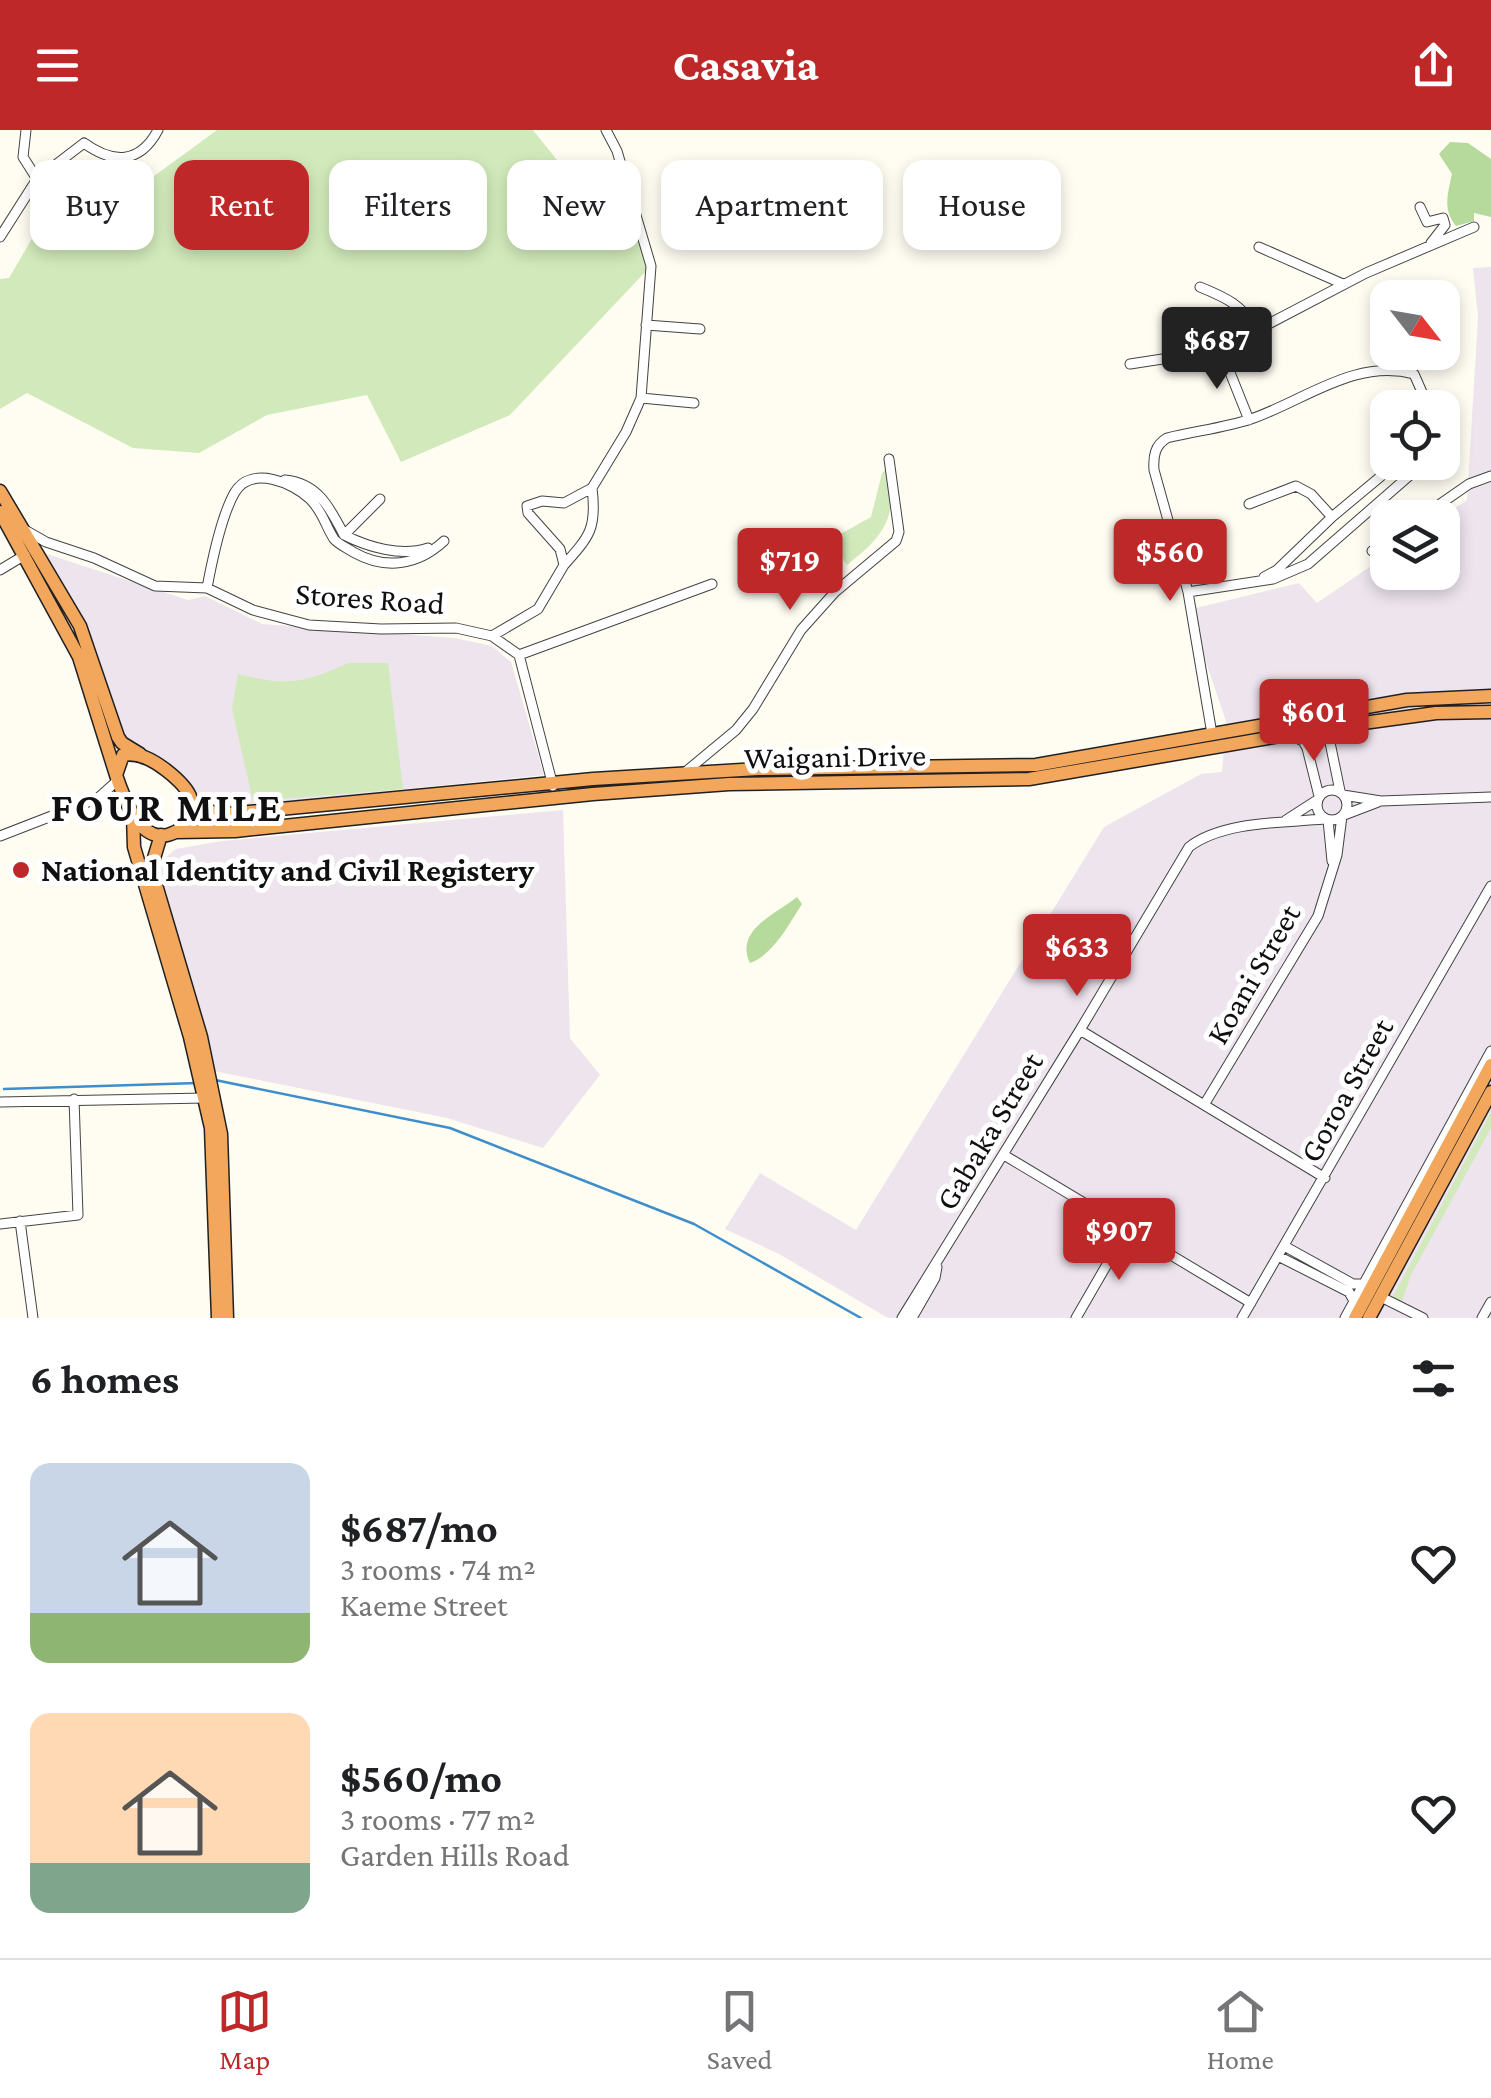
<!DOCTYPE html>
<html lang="en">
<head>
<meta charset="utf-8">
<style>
	:root { --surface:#fff; --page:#f2f2f2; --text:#202124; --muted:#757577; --line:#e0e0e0; --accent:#bf2829 }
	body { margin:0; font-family:"Crimson Pro",serif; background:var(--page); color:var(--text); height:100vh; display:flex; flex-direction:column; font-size:38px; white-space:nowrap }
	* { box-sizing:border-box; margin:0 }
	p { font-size:32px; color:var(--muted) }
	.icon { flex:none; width:55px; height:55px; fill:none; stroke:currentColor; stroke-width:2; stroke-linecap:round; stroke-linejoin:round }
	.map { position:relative; height:1188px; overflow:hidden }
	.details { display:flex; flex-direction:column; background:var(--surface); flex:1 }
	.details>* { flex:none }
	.hud { position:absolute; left:30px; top:30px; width:1432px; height:90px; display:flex; gap:20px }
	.needle { width:65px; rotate:121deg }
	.fabs { position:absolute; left:1370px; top:150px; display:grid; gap:20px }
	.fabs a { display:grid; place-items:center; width:90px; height:90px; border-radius:20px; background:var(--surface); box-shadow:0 5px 15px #0003; font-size:50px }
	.price { position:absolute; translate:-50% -85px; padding:0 22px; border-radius:10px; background:var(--accent); color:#fff; font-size:32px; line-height:65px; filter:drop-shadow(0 2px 5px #0008) }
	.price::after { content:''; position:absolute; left:50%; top:60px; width:30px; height:22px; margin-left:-15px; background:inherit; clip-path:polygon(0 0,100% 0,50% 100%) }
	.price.on { background:#222; color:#fff }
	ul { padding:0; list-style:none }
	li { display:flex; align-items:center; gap:30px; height:250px; padding:0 30px }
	li span { display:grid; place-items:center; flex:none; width:280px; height:200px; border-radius:20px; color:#555 }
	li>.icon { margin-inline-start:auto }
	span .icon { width:120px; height:120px; fill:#fffc; stroke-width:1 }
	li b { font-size:42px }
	h2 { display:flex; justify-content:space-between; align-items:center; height:120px; padding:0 30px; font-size:42px }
	.tag { padding:0 35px; border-radius:20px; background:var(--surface); box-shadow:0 5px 15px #0003; font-size:35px; line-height:90px }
	.tag.on { background:var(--accent); color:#fff }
	header { display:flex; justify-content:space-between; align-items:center; height:130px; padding:0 30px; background:var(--accent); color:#fff; font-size:45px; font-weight:700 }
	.dock { display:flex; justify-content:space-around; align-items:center; height:140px; border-top:2px solid var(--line); background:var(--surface); font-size:28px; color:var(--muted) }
	.dock a { display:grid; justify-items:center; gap:5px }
	.dock .on { color:var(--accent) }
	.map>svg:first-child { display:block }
	.industrial { fill:#ede4ee }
	.green { fill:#d2eabb }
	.forest { fill:#b5da9b }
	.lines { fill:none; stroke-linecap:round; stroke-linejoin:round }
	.stream { stroke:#3f8ecc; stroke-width:2.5 }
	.minor-casing { stroke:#434343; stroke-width:11 }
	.highway-casing { stroke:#212121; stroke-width:15 }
	.minor { stroke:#fff; stroke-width:9 }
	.highway { stroke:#f2a75d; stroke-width:12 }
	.poi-dot { fill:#bf2829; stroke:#fff; stroke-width:4 }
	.labels { text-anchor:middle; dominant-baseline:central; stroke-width:10; stroke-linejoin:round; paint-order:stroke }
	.street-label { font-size:32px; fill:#101010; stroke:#fff }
	.poi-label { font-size:32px; font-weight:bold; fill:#101010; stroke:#fff; text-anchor:start }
	.district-label { font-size:42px; font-weight:bold; letter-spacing:2.5px; fill:#101010; stroke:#fff }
</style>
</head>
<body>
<header><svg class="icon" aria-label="menu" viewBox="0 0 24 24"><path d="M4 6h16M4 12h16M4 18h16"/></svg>Casavia<svg class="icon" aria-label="share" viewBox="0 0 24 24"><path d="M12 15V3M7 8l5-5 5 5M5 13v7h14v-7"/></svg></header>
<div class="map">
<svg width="1491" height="1188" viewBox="0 0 1491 1188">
	<rect width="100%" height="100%" fill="#fffdf2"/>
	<!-- industrial -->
	<path class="industrial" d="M1491 137V1188H888L779 1124 725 1099 760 1043 856 1100 1104 697 1201 644 1222 642 1226 591 1188 480 1299 453 1317 473 1387 425 1388 442H1442V387L1467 370 1478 187 1473 138Z
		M41 422 188 470 205 466 262 494 455 508 492 516 511 532 544 645 219 678 206 675 185 650 124 611 95 516Z
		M563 680 570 908 600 945 543 1018 447 988 214 941 162 746 161 731 176 719 222 711Z"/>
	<!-- green -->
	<path class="green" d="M217 0H533L617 105 634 98 648 139 510 285 401 332 367 265 267 285 199 323 133 318 27 263 0 279V149L9 148 44 88 139 57Z
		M886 339C900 386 883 407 847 435L836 418 835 407 871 387 882 343Z
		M348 533H388L403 659 253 671 232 579 238 544C286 556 303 554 348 533Z
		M1491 982V998L1411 1145 1401 1174 1390 1172Z"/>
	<!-- forest -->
	<path class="forest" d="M1450 12 1468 13 1491 29V87L1474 83V91L1456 96C1442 79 1448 63 1452 44L1439 24Z
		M797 767 802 774C789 794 773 825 750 833 734 800 776 784 797 767Z"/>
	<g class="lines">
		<!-- stream -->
		<path class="stream" d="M215 950 450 998 694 1094 861 1188
			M4 959 198 953"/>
		<!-- minor casing -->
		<g class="minor-casing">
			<path id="minor" d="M37 49 84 13C113 34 140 34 158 0
				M1420 77 1427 92 1443 88 1445 95 1431 113
				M0 107 37 49 23 27 26 0
				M1259 117 1343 154
				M1200 157C1227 168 1242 175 1257 200
				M646 195 700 199
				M1221 220 1249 290
				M1130 234 1221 220 1232 209 1257 200 1366 143 1474 97
				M641 268 694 273
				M1421 278V260
				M285 350C318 353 330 378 344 405 368 417 401 427 428 418
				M1249 374 1296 356 1311 364 1332 387
				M1420 388 1469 354 1491 346
				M25 400 46 412 94 428 155 456 207 458 253 480 309 495 381 499 456 498 492 506 519 525 553 656
				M344 405 380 369
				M1372 421 1388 410
				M564 435C590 406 597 398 592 358
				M0 440 25 425
				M1264 447 1277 440 1332 387 1398 332
				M207 458C212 431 221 386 235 362 252 335 293 353 310 369 323 382 325 395 334 409 338 414 347 418 353 422 385 440 417 436 444 411
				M1188 462 1273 449 1308 434 1425 332
				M492 506 538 479 564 435 560 419 528 383 527 376 542 371 564 373 592 358 626 302 641 268 651 136 617 21 606 0
				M519 525 712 454
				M1327 598 1340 661
				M1212 604 1188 462 1154 340C1153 326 1155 315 1167 308 1195 301 1224 298 1251 289 1304 271 1355 228 1414 244L1429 278
				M1290 605 1303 611 1307 618 1319 666
				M683 644 736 600 753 579 801 500 835 462 896 411 899 402 889 329
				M1317 675a15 15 0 1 1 30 0a15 15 0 1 1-30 0Z
				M1343 665 1381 671 1491 667
				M1344 685 1378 672
				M1286 690 1317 670
				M1328 690 1332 731
				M0 706 98 668 118 650
				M1080 900 1325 1048
				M0 972 205 968
				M1204 975 1318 786 1337 725 1342 686
				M1004 1025 1251 1173
				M20 1091 33 1188
				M0 1094 78 1085 74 969
				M1286 1117 1353 1154H1363
				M1280 1127 1349 1162 1354 1171
				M1381 1167 1423 1188
				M902 1188 1080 900 1189 717C1223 691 1282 693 1324 689
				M912 1188 935 1148 937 1137
				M1076 1188 1128 1098
				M1242 1188 1491 756
				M1345 1188 1491 921
				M1482 1188 1491 1172"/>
		</g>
		<!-- highway casing -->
		<g class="highway-casing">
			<path id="highway" d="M0 361 80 496 118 607 122 613 140 624
				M0 382 79 527 116 645C122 663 134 697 153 704 173 712 199 689 191 669 188 658 175 647 166 640 153 630 139 622 123 625L116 645
				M193 673 218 685 593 649 758 639 1036 635 1407 570 1491 566
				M133 685 134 717 190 907 211 998 218 1188
				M176 702 235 701 593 664 729 654 1029 649 1327 598 1436 583 1491 582
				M161 705 151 738 201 907 221 1004 227 1188
				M1355 1188 1491 935
				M1369 1188 1491 962"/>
		</g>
		<!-- minor -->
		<use href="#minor" class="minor"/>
		<!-- highway -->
		<use href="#highway" class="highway"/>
	</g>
	<!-- markers -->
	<circle class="poi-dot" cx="21" cy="740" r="10"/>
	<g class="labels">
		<!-- street labels -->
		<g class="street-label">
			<text transform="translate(370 468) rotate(4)">Stores Road</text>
			<text transform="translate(835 626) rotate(-1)">Waigani Drive</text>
			<text transform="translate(1253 844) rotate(-60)">Koani Street</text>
			<text transform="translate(1346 960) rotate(-61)">Goroa Street</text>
			<text transform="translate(989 1001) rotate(-59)">Gabaka Street</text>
		</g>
		<!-- poi labels -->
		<g class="poi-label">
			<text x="41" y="740">National Identity and Civil Registery</text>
		</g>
		<!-- district labels -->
		<g class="district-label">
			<text x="167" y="676">FOUR MILE</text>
		</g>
	</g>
</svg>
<div class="fabs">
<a><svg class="needle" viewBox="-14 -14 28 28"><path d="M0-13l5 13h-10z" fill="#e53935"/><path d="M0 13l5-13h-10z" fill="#757577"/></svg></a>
<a><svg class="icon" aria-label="locate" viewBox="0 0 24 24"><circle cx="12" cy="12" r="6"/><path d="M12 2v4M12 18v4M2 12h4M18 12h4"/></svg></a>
<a><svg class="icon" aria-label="layers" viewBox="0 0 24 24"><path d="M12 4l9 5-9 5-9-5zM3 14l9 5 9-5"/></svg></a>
</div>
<b class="price on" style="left:1217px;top:262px">$687</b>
<b class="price" style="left:1170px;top:474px">$560</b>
<b class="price" style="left:790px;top:483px">$719</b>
<b class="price" style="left:1314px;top:634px">$601</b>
<b class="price" style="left:1077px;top:869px">$633</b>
<b class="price" style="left:1119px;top:1153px">$907</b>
<div class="hud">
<a class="tag">Buy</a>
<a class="tag on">Rent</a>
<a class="tag">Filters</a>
<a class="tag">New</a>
<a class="tag">Apartment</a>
<a class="tag">House</a>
</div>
</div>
<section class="details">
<h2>6 homes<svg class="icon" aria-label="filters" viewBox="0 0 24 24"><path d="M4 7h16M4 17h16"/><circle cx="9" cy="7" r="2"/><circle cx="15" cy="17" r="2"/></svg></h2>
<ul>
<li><span style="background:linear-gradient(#c9d6e8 75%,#8fb573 0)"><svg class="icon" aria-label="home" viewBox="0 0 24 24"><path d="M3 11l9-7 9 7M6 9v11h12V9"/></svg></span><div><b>$687/mo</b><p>3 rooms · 74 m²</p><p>Kaeme Street</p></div><svg class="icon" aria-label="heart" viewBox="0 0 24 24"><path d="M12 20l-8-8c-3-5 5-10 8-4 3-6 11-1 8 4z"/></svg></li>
<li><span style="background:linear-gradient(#ffd9b3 75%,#7fa58c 0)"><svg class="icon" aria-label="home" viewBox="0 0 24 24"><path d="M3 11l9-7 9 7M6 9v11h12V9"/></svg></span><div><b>$560/mo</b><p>3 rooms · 77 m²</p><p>Garden Hills Road</p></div><svg class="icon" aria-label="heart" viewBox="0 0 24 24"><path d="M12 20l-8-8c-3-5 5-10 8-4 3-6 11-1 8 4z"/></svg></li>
</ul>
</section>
<nav class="dock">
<a class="on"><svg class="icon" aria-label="map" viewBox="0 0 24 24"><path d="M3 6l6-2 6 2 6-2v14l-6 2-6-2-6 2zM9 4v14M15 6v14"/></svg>Map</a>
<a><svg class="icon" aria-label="saved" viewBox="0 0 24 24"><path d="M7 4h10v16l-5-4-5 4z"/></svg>Saved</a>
<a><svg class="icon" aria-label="home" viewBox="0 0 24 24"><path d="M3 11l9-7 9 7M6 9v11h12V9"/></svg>Home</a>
</nav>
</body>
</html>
